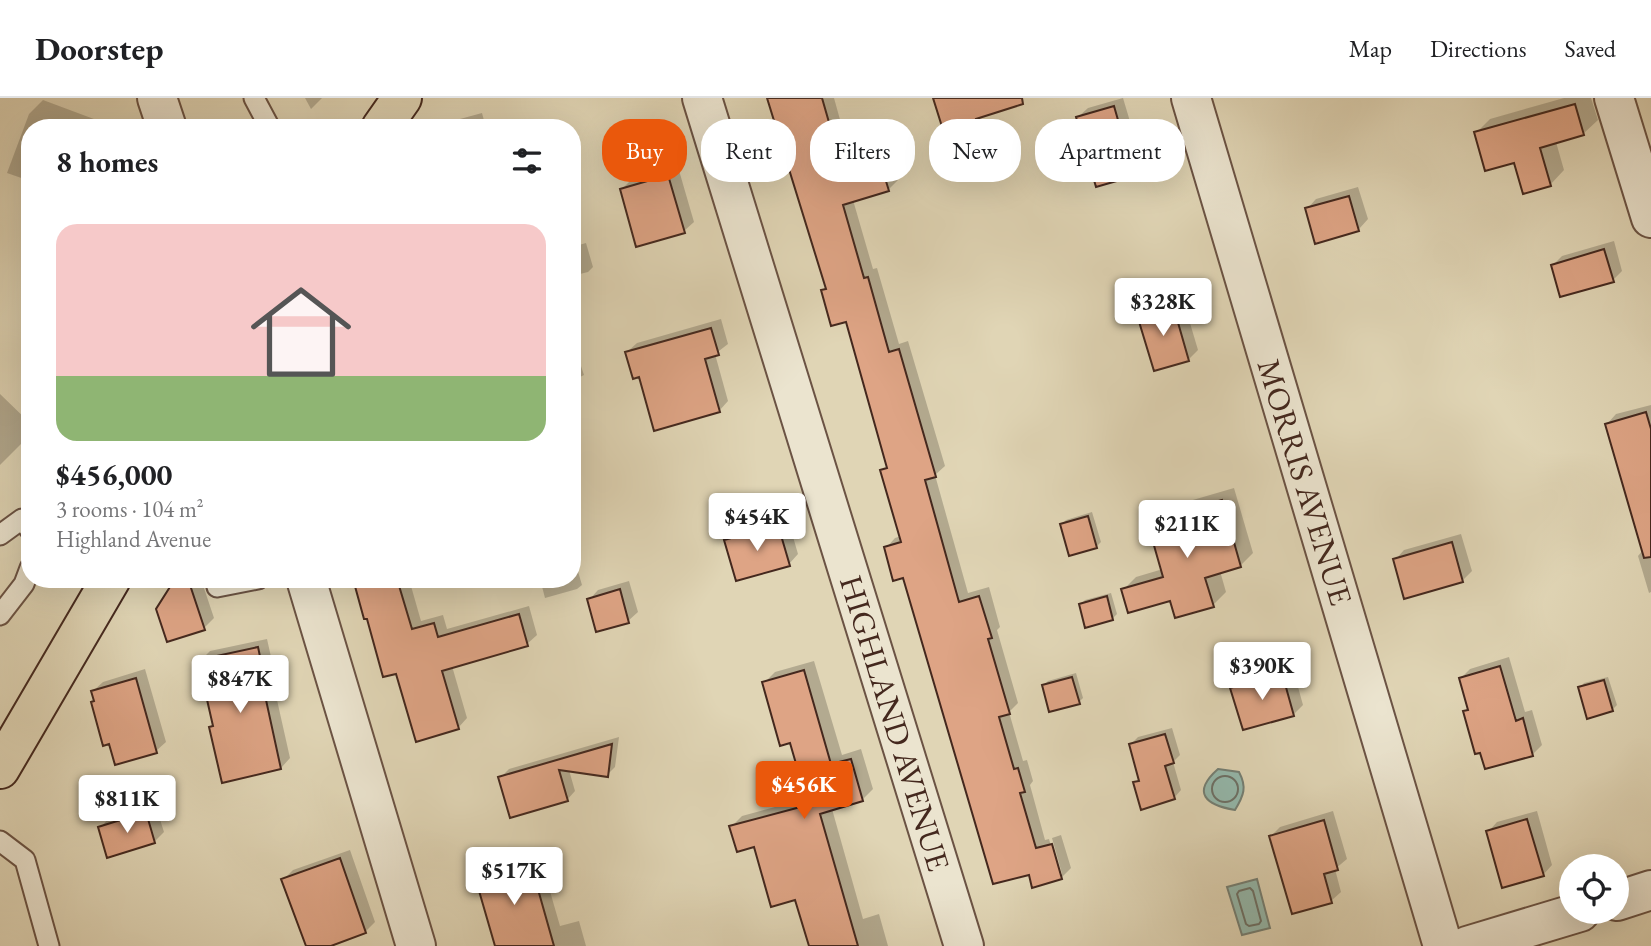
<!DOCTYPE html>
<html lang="en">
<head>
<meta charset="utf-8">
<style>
	:root { --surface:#fff; --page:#f2f2f2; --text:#202124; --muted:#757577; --line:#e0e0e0; --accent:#ea580c }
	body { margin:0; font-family:"EB Garamond",serif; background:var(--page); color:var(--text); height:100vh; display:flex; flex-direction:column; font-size:26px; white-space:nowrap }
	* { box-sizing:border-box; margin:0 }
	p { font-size:23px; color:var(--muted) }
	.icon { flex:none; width:38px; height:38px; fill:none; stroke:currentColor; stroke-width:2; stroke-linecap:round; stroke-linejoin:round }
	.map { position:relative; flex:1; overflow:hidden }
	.drawer { position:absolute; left:21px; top:21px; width:560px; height:469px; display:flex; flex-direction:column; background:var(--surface); border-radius:28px; box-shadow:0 7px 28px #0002 }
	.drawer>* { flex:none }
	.hud { position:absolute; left:602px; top:21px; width:665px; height:63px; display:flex; gap:14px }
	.buttons { position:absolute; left:1559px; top:756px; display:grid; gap:14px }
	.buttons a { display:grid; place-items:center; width:70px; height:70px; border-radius:50%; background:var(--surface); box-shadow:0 7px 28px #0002; font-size:35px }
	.price { position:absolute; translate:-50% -60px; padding:0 16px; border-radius:7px; background:#fff; color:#222; font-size:23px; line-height:46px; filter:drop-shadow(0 2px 4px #0008) }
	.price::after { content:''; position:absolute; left:50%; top:42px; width:21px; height:16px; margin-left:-10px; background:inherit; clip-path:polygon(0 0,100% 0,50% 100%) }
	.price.current { background:var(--accent); color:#fff }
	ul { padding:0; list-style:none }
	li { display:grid; align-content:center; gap:14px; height:371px; padding:0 35px }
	li span { display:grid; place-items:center; height:217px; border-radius:21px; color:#555 }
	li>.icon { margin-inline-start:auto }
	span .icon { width:126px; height:126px; fill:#fffc; stroke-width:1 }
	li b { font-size:30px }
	h2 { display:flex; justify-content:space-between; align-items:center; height:84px; padding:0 35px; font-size:30px }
	.chip { padding:0 24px; border-radius:28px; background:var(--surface); box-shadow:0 7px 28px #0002; font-size:24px; line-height:63px }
	.chip.current { background:var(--accent); color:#fff }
	header { display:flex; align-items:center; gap:42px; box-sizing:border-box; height:98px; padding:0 35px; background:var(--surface); border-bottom:2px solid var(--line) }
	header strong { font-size:33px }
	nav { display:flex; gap:38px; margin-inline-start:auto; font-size:24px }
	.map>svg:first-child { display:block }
	.water { fill:#94b9ad; stroke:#747f74; stroke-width:2 }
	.shadow { fill:#0003 }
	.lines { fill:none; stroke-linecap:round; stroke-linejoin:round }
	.shore { stroke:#6c7066; stroke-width:2 }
	.building { fill:#dea485; stroke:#44281e; stroke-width:2 }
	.service-casing { stroke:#6b5344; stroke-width:23 }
	.minor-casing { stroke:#6b5344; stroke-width:42 }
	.primary-casing { stroke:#44281e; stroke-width:42 }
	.service { stroke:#ebe4cf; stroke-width:19 }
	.minor { stroke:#ebe4cf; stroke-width:38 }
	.primary { stroke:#e0d5b5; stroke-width:38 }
	.labels { text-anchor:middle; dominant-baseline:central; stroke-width:6; stroke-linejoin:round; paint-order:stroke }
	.street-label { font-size:32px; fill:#44281e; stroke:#ebe4cf }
</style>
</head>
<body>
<header>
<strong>Doorstep</strong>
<nav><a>Map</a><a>Directions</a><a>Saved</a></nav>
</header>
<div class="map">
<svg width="1651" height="848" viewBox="0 0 1651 848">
	<rect width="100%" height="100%" fill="#e0d5b5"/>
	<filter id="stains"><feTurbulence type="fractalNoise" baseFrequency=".00286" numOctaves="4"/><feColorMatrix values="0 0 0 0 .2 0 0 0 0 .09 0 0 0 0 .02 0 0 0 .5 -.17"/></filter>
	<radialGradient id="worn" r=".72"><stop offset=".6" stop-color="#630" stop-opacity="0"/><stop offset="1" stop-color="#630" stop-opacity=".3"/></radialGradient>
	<!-- water -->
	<path class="water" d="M1218 671 1239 674C1247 689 1244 697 1235 712 1206 707 1191 695 1218 671Z
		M1257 781 1270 830 1242 837 1227 789Z"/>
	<!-- shadow -->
	<path class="shadow" d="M305 0H322L311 11Z
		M769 0H834L854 72 891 61 898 82 888 92 853 102 873 171 877 170 899 246 908 243 945 368 935 377 968 495 989 489 1000 529 997 532 1018 605 1009 614 1023 663 1027 662 1033 683 1030 687 1045 742 1049 741 1059 776H1062L1052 740 1061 737 1071 770 1061 780 1034 788 904 478 886 450 895 440 901 438 882 373 888 367 847 222 823 193 827 188Z
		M1123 0 1143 67 1134 77 1078 19 1088 10Z
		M1564 0H1591L1598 22 1583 36 1556 44 1564 72 1550 87 1476 35 1490 21Z
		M43 2 118 30H30V83L7 75 29 16Z
		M482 15 486 30H444L449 24Z
		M678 69 694 124 684 133 622 91 631 82Z
		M1358 89 1368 121 1359 131 1316 143 1307 111 1316 101Z
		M1614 143 1622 173 1613 182 1553 167 1562 158Z
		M586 145 593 169 588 174 572 178V149Z
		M1182 198 1198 252 1188 262 1139 218 1149 208Z
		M721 221 728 246 715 256 728 303 719 313 640 277 627 254 637 245Z
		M576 253 584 277 572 283V254Z
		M0 296 30 325V337L0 367Z
		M1651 307V494L1649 495 1638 458 1643 452 1607 326 1616 316Z
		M572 351 579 374 572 379Z
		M1234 390 1253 455 1240 468 1220 473 1226 494 1213 507 1123 492 1136 479 1163 471 1149 424 1162 411Z
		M1092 414 1101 444 1097 448 1070 456 1062 426 1066 422Z
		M787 418 798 456 789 466 726 443 736 433Z
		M1461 436 1472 473 1463 482 1405 498 1395 462 1404 452Z
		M574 460 582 487 577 491 545 500 540 481H572V461Z
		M177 481H201L214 520 204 530Z
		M355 481H409L421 523 443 517 447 531 529 508 537 537 527 546 452 568 467 620 458 630 397 573Z
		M629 483 638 514 628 523 589 502 598 492Z
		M1111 495 1117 516 1113 520 1086 528 1080 507 1085 502Z
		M267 541 278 590 275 593 290 660 281 670 211 629 214 626 200 563 210 553Z
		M1509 559 1525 614 1532 612 1542 647 1533 656 1482 652 1465 614 1469 609 1461 580 1470 571Z
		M814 563 842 657 861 651 873 691 862 702 832 711 863 821 879 816 888 848H811L796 799 755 747 731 729 742 718 808 700 791 643 764 585 775 574Z
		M1292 567 1303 607 1294 616 1244 630 1232 591 1242 581Z
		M145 571 166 644 156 653 96 602 93 593 103 584Z
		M1076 575 1083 600 1079 604 1043 588 1048 583Z
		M1608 579 1617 607 1612 612 1580 590 1584 585Z
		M1172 630 1180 657 1173 664 1181 692 1174 700 1135 685 1140 680 1131 646 1138 639Z
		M619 639 615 669 607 677 569 672 575 693 567 702 500 680 509 671Z
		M155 706 164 734 154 744 100 730 109 720Z
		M1333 713 1347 761 1335 771 1341 794 1331 803 1271 738 1280 729Z
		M1537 713 1552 767 1543 777 1488 734 1497 724Z
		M350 752 375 824 365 834 326 848H307L283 782 293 772Z
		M539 755 560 828 579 823 586 848H506L477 779 487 770Z"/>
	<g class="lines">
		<!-- shore -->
		<path class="shore" d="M1212 691a13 13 0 1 1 26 0a13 13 0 1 1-26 0Z
			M1250 790 1253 793 1261 823 1259 826 1249 828 1246 826 1237 796 1239 793Z"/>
	</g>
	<!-- building -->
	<path class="building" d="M767 0H822L845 80 882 70 889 93 843 107 864 180 868 179 889 254 899 251 936 379 925 382 959 504 979 498 992 540 988 541 1010 616 999 619 1014 671 1018 670 1025 694 1020 695 1036 750 1052 746 1062 781 1032 790 1029 777 993 786 903 480 893 483 884 449 901 444 880 372 887 370 846 224 831 228 821 192 826 191Z
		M933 0H1022L1023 6 976 21 977 25 944 35Z
		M1575 6 1584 37 1540 50 1551 88 1523 96 1514 65 1485 73 1474 34Z
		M1114 8 1134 78 1096 89 1076 19Z
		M668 77 685 135 636 149 620 91Z
		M1349 98 1359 133 1315 146 1305 110Z
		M1604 151 1614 184 1560 199 1551 167Z
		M1173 207 1189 263 1154 273 1137 217Z
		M711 230 719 257 705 261 720 314 654 333 639 279 633 281 625 254Z
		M1646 314 1651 331V459L1644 460 1605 326Z
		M1222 402 1241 469 1205 480 1214 509 1175 520 1170 503 1128 515 1121 491 1163 479 1147 423Z
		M1088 418 1097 450 1069 458 1060 426Z
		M778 427 790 468 736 483 724 442Z
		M1452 444 1463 484 1404 501 1393 461Z
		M175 481H188L205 532 167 544 156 511Z
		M353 481H397L412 531 434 525 438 539 519 516 528 548 442 573 459 631 416 644 396 576 383 579 367 521H364Z
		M620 491 629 525 596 534 587 501Z
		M1107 498 1113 522 1085 530 1079 506Z
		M258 549 269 601 266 602 281 671 222 685 209 629 213 628 198 562Z
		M1500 568 1516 623 1523 620 1533 658 1485 671 1480 655 1475 656 1463 613 1468 612 1459 580Z
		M804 572 831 666 851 661 863 703 820 716 858 848H809L795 802 771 809 754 749 737 754 729 728 808 707 790 645 780 648 762 584Z
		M1282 575 1294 618 1243 632 1230 590Z
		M1072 579 1080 606 1049 614 1042 587Z
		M136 580 157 655 115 667 109 646 103 648 91 604 94 603 91 593Z
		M1604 582 1613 613 1587 621 1578 589Z
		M1165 636 1174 665 1165 668 1175 701 1141 712 1133 684 1139 683 1129 646Z
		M612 646 608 679 559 672 568 703 510 720 498 679Z
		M146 714 155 745 107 760 98 729Z
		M1527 721 1544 778 1502 790 1486 733Z
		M1324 722 1338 772 1324 776 1332 805 1292 816 1269 738Z
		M340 760 366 835 331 848H306L281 781Z
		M530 763 554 848H495L475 779Z"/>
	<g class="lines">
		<!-- service casing -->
		<g class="service-casing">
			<path id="service" d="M254 0 270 30
				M0 437 22 421 30 432
				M223 481 217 489 258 481
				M0 517 24 486 30 470
				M0 743 25 762 49 848"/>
		</g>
		<!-- minor casing -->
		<g class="minor-casing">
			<path id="minor" d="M157 0 167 30
				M702 0 964 848
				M1191 0 1443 848
				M1614 0 1651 120
				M306 481 416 848
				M1617 803 1651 792
				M1467 848 1580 814"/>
		</g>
		<!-- primary casing -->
		<g class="primary-casing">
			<path id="primary" d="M381 30 402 0
				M0 671 111 481"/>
		</g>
		<!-- service -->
		<use href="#service" class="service"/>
		<!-- minor -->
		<use href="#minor" class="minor"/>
		<!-- primary -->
		<use href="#primary" class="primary"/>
	</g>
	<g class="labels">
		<!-- street labels -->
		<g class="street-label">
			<text transform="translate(1305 384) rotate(73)">MORRIS AVENUE</text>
			<text transform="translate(895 625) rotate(73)">HIGHLAND AVENUE</text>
		</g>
	</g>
	<rect width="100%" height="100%" filter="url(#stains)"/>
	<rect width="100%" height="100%" fill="url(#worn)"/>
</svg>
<div class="buttons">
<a><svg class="icon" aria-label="locate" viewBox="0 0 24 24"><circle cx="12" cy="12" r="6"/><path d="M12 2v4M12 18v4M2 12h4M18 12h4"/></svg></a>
</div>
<b class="price" style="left:1163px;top:240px">$328K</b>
<b class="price" style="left:757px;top:455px">$454K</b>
<b class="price" style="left:1187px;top:462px">$211K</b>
<b class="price" style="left:1262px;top:604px">$390K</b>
<b class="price" style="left:240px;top:617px">$847K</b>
<b class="price current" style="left:804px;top:723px">$456K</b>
<b class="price" style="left:127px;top:737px">$811K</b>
<b class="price" style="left:514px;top:809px">$517K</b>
<div class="hud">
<a class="chip current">Buy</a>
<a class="chip">Rent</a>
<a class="chip">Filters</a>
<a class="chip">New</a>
<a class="chip">Apartment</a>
</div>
<section class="drawer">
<h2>8 homes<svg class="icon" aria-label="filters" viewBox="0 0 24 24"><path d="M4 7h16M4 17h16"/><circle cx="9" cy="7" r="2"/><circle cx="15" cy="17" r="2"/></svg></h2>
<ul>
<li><span style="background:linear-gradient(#f6c9c9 70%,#8fb573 0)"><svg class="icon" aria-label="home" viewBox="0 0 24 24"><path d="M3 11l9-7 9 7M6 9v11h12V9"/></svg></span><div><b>$456,000</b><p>3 rooms · 104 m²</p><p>Highland Avenue</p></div></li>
</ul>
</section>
</div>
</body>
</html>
